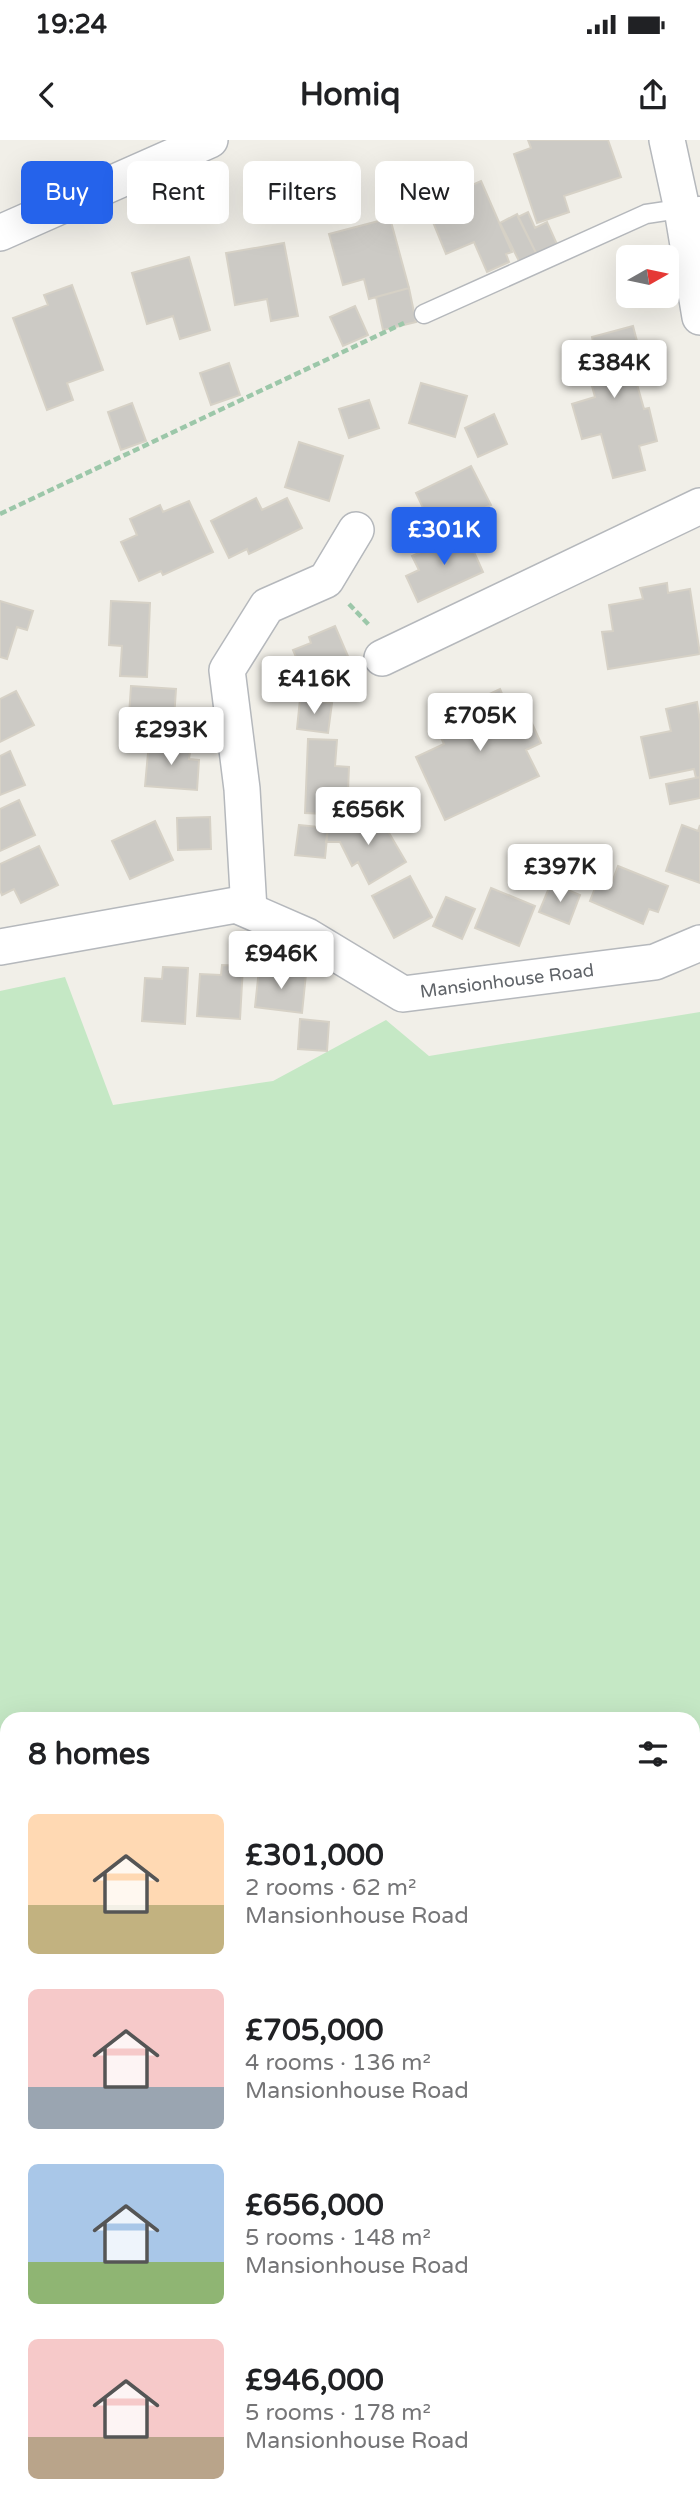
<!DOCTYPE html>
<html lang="en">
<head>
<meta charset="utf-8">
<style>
	:root { --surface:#fff; --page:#f2f2f2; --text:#202124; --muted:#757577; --accent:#2563eb }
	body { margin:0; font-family:"Varela Round",sans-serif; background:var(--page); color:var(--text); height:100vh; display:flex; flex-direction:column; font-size:26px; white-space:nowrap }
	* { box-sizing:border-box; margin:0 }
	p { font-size:23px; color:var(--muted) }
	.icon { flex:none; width:38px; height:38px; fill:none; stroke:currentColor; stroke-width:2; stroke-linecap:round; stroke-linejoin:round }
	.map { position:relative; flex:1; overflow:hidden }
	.sheet { position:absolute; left:0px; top:1572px; width:700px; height:800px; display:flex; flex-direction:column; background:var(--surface); border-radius:21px 21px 0 0; box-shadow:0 7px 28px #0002 }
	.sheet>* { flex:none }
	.hud { position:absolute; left:21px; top:21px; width:658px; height:63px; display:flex; gap:14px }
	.needle { width:46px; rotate:81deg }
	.buttons { position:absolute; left:616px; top:105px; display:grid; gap:14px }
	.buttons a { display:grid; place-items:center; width:63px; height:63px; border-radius:10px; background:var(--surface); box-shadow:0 7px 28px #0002; font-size:35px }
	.price { position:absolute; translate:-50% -60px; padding:0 16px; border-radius:7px; background:#fff; color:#222; font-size:23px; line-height:46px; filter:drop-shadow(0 2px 4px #0008) }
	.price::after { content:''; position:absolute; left:50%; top:42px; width:21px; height:16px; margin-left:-10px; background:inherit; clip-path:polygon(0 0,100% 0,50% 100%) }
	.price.active { background:var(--accent); color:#fff }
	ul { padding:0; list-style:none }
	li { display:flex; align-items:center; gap:21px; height:175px; padding:0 28px }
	li span { display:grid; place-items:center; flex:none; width:196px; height:140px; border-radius:10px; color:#555 }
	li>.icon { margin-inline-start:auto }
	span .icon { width:84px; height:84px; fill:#fffc; stroke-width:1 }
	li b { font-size:30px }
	h2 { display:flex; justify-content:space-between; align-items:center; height:84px; padding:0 28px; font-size:30px }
	.tag { padding:0 24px; border-radius:10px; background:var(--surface); box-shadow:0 7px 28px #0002; font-size:24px; line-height:63px }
	.tag.active { background:var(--accent); color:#fff }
	.status { display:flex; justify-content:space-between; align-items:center; height:49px; padding:0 35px; background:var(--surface); direction:ltr }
	.status svg { height:19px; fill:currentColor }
	header { display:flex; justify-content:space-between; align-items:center; height:91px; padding:0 28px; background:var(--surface); font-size:32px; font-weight:800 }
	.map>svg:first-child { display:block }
	.green { fill:#c5e8c5 }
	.building { fill:#cccac5; stroke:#d6d1c6; stroke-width:2 }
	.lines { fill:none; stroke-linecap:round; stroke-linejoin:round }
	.service-casing { stroke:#b5b8bc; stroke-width:21 }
	.minor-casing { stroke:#b5b8bc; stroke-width:38 }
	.secondary-casing { stroke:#b6babf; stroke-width:42 }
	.path { stroke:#9cc7a9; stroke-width:4.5; stroke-dasharray:7 3.5; stroke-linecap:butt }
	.service { stroke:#fff; stroke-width:18 }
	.minor { stroke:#fff; stroke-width:35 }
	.secondary { stroke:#fff; stroke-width:38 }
	.labels { text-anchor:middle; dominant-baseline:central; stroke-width:5; stroke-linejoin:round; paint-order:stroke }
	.street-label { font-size:18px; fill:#5f6368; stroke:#fff }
</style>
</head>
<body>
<div class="status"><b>19:24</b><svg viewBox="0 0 49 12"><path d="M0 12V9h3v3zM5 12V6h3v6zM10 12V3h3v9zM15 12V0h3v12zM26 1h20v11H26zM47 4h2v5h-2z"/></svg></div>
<header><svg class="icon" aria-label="back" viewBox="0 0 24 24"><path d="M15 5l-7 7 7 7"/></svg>Homiq<svg class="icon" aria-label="share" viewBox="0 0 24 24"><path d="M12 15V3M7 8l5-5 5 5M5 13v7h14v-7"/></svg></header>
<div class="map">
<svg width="700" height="2370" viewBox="0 0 700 2370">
	<rect width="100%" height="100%" fill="#f1efe8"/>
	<!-- green -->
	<path class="green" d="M65 837 113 965 273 941 386 880 429 916 700 872V1689L693 1701V1578H7V2364H302L299 2370H0V851Z"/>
	<!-- building -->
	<path class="building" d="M528 0H608L621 37 564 56 569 72 537 83 514 14 531 8Z
		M481 41 512 112 506 114 509 122 487 132 474 102 446 114 426 65Z
		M528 72 535 88 547 82 560 111 539 119 518 77Z
		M517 74 539 119 522 127 500 83Z
		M390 78 409 148 369 159 364 139 343 145 329 94Z
		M284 103 298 176 271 181 267 159 235 165 226 113Z
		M189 117 210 190 180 199 173 176 147 184 132 133Z
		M72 145 103 230 67 243 73 260 47 270 13 178 48 165 44 155Z
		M409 148 416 182 383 190 376 157Z
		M355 166 368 195 343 206 330 177Z
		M633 186 642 220 631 223 644 269 649 268 657 301 639 306 645 330 613 338 601 294 582 299 572 264 595 257 590 239 571 244 565 220 595 212 592 197Z
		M229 223 240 255 211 265 200 233Z
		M421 243 467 256 455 297 409 283Z
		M369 260 379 288 349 298 339 269Z
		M132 263 146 301 121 310 108 272Z
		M494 274 507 304 478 317 465 288Z
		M299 302 343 316 329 361 285 347Z
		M471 326 491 365 426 397 415 374 424 370 416 353Z
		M256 358 262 370 287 358 302 388 249 414 247 409 229 418 211 381Z
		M189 361 213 412 163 435 161 431 139 441 121 402 137 395 130 379 160 365 163 372Z
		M465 392 483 432 418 462 406 436 419 430 412 416Z
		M667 443 668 453 690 449 700 514 608 529 602 492 613 491 609 465 643 459 640 448Z
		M0 461 33 471 27 490 17 487 7 519 0 517Z
		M111 461 150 463 147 537 120 536 122 506 109 505Z
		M335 486 353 528 291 555 278 525 296 517 293 510 311 503 309 497Z
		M131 546 176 549 173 594 128 591Z
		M500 549 505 561 519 555 541 603 526 610 539 636 445 680 416 617 444 604 433 580Z
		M16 551 34 585 0 602V559Z
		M300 559 332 563 328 593 297 589Z
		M697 562 700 581V637L696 638 694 629 650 638 641 597 671 591 666 569Z
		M308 599 337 600 335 626 349 627 347 675 305 673Z
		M149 602 191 606 189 619 199 620 197 650 145 646Z
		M10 611 25 645 0 655V616Z
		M700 637V658L670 664 666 644Z
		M19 660 35 695 0 711V669Z
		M371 673 376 682 382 681 406 722 369 744 358 722 352 726 340 702H326L328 688 340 689Z
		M210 677 211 709 178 710 177 678Z
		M155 681 173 720 130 739 112 701Z
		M299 685 328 688 325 718 295 715Z
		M682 685 698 691 700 685V743L666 731Z
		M39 706 58 745 21 763 14 749 2 755 0 750V724Z
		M618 726 668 746 658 772 649 769 643 784 590 761 597 743 610 748Z
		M410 736 432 777 394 798 372 756Z
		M551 743 580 755 569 784 539 772Z
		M491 748 535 766 519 806 475 788Z
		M446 757 475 769 462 799 433 786Z
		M222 825 243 826 240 879 197 876 200 834 221 835Z
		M163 827 188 828 185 884 142 881 145 838 162 839Z
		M259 829 306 834 302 873 255 867Z
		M300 879 329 882 327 911 298 909Z"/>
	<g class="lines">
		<!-- service casing -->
		<g class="service-casing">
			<path id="service" d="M424 174 646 74 700 66"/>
		</g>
		<!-- minor casing -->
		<g class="minor-casing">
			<g id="minor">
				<path d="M667 0 682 69 700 177"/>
				<path d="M0 93 210 0"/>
				<path d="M382 518 700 366"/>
				<path d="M249 770 242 649 227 530 267 466 326 440 356 390"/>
				<path id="s1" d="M0 807 236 765 307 796 403 854 655 822 700 803"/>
			</g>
		</g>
		<!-- secondary casing -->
		<g class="secondary-casing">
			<path id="secondary" d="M0 1704H7
				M693 1711H700"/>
		</g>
		<!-- path -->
		<path class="path" d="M0 374 404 183
			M349 464 369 485"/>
		<!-- service -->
		<use href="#service" class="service"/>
		<!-- minor -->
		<use href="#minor" class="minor"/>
		<!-- secondary -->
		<use href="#secondary" class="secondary"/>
	</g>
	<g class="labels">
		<!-- street labels -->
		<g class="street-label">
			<text stroke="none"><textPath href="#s1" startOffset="534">Mansionhouse Road</textPath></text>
		</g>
	</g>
</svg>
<div class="buttons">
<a><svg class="needle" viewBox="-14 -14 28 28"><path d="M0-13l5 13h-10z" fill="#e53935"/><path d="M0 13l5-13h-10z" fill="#757577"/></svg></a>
</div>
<b class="price" style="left:614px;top:260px">£384K</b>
<b class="price active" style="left:444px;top:427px">£301K</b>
<b class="price" style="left:314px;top:576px">£416K</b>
<b class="price" style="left:480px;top:613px">£705K</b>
<b class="price" style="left:171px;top:627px">£293K</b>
<b class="price" style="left:368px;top:707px">£656K</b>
<b class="price" style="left:560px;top:764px">£397K</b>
<b class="price" style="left:281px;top:851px">£946K</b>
<div class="hud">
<a class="tag active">Buy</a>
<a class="tag">Rent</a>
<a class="tag">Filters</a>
<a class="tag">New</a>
</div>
<section class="sheet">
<h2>8 homes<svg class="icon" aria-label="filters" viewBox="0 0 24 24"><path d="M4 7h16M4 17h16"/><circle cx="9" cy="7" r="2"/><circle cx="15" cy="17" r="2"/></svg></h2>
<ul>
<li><span style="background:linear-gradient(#ffd9b3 65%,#c2b280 0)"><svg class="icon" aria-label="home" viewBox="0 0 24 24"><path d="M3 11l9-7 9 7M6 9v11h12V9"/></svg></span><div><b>£301,000</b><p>2 rooms · 62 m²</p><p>Mansionhouse Road</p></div></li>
<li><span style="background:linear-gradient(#f6c9c9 70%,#9aa5b1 0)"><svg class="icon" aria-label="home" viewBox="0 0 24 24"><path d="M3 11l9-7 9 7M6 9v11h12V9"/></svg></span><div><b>£705,000</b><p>4 rooms · 136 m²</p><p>Mansionhouse Road</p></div></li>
<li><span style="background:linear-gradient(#a9c7e8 70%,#8fb573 0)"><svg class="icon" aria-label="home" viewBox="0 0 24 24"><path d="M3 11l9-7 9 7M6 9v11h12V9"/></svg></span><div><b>£656,000</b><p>5 rooms · 148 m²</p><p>Mansionhouse Road</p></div></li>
<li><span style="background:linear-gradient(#f6c9c9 70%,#b9a48a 0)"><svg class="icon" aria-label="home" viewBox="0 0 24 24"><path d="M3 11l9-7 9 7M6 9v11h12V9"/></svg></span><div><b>£946,000</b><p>5 rooms · 178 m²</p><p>Mansionhouse Road</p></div></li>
</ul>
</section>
</div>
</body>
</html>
